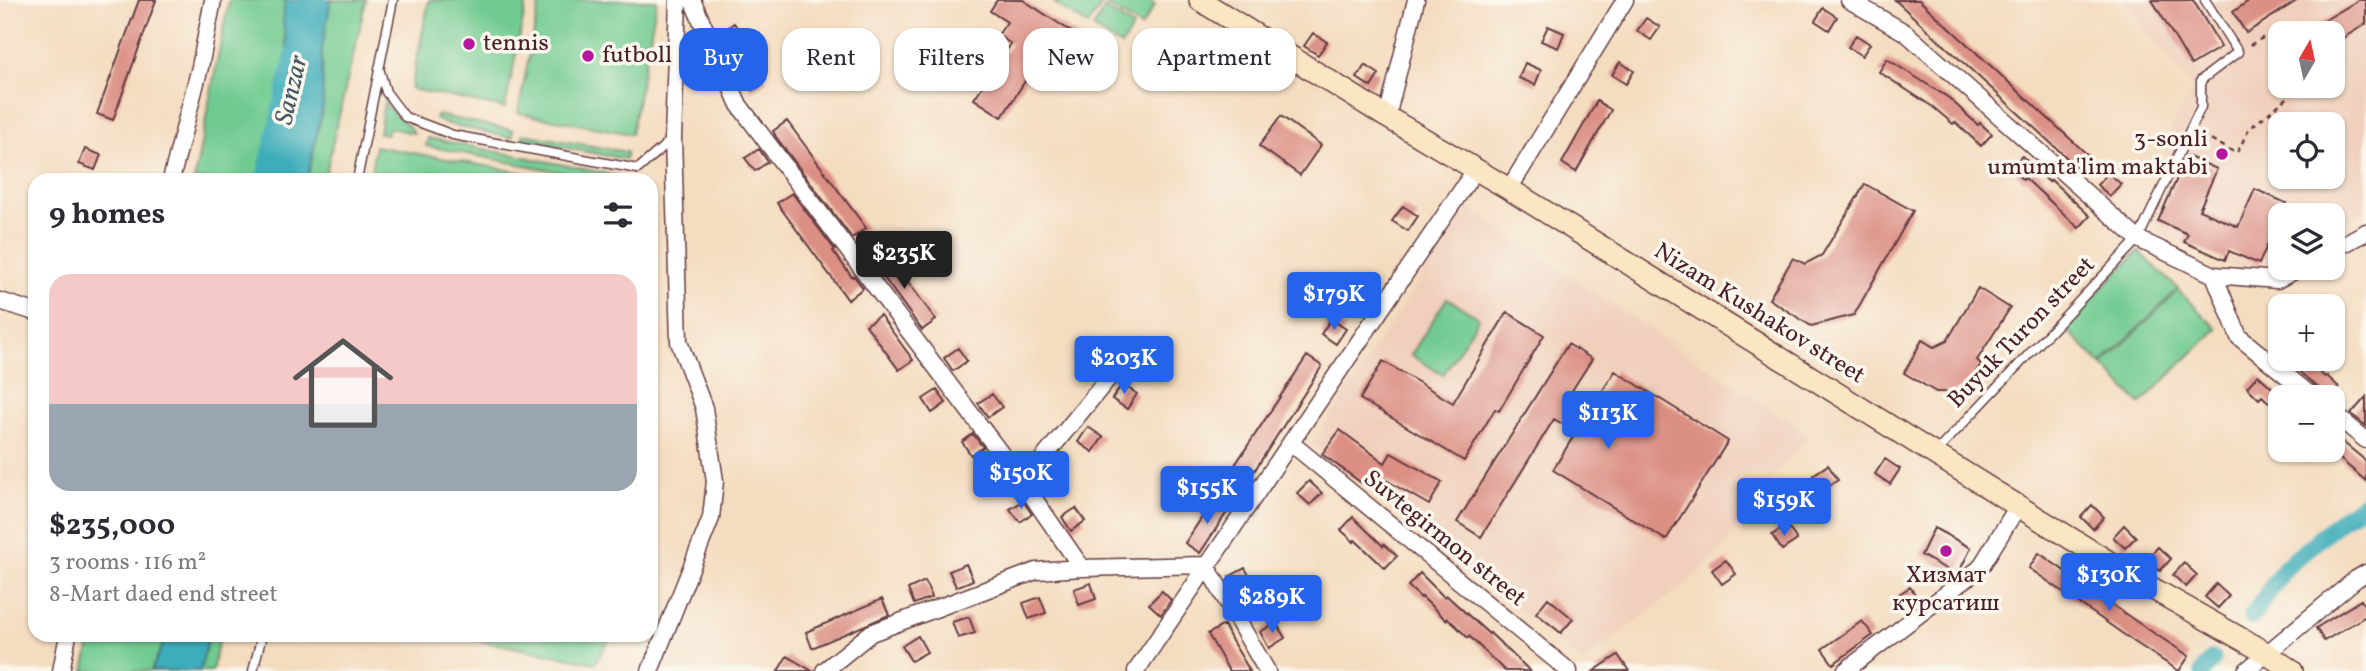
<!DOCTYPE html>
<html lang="en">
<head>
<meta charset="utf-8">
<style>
	:root { --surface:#fff; --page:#f2f2f3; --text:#2b2b33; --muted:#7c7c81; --line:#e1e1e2; --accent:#2563eb }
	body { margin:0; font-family:Vollkorn,serif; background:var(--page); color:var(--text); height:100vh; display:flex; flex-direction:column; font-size:26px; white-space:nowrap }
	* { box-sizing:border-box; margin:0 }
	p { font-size:23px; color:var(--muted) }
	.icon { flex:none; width:38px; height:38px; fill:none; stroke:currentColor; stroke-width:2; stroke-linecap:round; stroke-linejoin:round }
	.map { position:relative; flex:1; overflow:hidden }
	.panel { position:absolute; left:28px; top:173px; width:630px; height:469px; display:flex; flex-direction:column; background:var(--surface); border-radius:21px; box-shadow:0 2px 5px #0004 }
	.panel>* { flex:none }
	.top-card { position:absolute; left:679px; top:28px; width:665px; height:63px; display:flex; gap:14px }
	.needle { width:46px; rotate:9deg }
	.tools { position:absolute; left:2268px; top:21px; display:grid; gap:14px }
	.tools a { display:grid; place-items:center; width:77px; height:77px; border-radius:14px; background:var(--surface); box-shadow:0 2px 5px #0004; font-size:35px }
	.price { position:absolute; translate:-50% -60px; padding:0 16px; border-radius:7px; background:var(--accent); color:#fff; font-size:23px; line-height:46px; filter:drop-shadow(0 2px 4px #0008) }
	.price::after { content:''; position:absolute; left:50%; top:42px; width:21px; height:16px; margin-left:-10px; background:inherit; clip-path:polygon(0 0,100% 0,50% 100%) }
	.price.on { background:#222; color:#fff }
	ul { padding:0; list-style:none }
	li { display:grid; align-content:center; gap:14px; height:371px; padding:0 21px }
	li+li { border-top:2px solid var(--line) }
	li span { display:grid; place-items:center; height:217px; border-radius:21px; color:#555 }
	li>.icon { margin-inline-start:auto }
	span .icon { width:126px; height:126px; fill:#fffc; stroke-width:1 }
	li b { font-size:30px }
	h2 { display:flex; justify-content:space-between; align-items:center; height:84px; padding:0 21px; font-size:30px }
	.tag { padding:0 24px; border-radius:21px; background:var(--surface); box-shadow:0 2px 5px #0004; font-size:24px; line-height:63px }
	.tag.on { background:var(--accent); color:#fff }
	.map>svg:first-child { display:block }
	.built { fill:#f0d0bc; fill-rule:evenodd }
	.green { fill:#71cb91; stroke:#5e755e; stroke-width:2 }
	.water { fill:#3dadba; stroke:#446672; stroke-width:2 }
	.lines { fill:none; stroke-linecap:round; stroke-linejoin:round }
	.canal { stroke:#3dadba; stroke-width:18 }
	.river { stroke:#3dadba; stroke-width:30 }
	.building { fill:#dc8f85 }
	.service-casing { stroke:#643b41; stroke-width:11 }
	.minor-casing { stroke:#643b41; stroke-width:19 }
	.secondary-casing { stroke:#643b41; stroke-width:24 }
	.path { stroke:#643b41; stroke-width:2.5; stroke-dasharray:5 5; stroke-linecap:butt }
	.service { stroke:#fff; stroke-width:8 }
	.minor { stroke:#fff; stroke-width:16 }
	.secondary { stroke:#fbe6c4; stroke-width:21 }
	.poi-dot { fill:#b5179e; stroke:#fbf7ec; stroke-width:2.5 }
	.labels { text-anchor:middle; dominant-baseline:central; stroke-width:7; stroke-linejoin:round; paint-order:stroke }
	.poi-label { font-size:24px; fill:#4a1f2b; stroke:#fbf7ec; text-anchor:start }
	.street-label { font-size:24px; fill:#4a1f2b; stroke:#fbf7ec }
	.water-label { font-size:26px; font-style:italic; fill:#455864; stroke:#fbf7ec }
</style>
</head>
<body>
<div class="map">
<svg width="2366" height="671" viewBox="0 0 2366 671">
	<rect width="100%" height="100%" fill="#fbf7ec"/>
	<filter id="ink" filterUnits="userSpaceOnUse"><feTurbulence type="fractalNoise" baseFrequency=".0143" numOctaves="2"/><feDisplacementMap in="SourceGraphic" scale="14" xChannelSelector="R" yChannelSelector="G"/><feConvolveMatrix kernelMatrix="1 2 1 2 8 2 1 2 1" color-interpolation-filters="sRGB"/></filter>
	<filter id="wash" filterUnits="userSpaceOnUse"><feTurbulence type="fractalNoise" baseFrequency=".00686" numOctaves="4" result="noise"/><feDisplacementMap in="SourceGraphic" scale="28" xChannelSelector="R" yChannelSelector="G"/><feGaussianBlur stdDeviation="1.57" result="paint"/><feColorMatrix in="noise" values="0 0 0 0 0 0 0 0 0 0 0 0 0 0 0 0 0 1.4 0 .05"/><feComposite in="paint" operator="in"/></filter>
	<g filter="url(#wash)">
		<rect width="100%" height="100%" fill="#f4dcc0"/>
		<!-- built -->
		<path class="built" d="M2124 0H2366V211L2333 227V215H2280V267L2276 270 2259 264 2256 275 2150 229 2156 220 2150 216 2170 131 2193 89ZM2280 33H2333V86H2280ZM2280 124H2333V177H2280Z
			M1467 208 1808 434 1706 568 1582 663 1454 556 1312 444Z"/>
		<!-- green -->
		<path class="green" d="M229 0H366L324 180H194Z
			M429 0H527L505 108 411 89Z
			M540 0H657L631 134 518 113Z
			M1058 0H1091L1101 6 1088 25 1055 4Z
			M1099 0H1148L1155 5 1141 27Z
			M1105 8 1133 27 1121 46 1093 28Z
			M384 102C392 114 407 121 414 133L389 128 387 134 379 133Z
			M436 115 513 130 512 138 444 123 435 119Z
			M523 134 627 152 625 159 522 140Z
			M428 138 620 176 619 180H601L426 146Z
			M375 146 563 180H370Z
			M2139 251 2178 289 2101 364 2063 326Z
			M2178 290 2217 329 2140 404 2102 365Z
			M1447 298 1479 318 1443 375 1411 355Z
			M92 635H220L212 671H84Z
			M450 635H612L595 663Z"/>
		<!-- water -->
		<path class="water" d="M285 0H331L322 49 323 107 307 180H284L296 103 283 23Z
			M167 635H209L200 671H151Z"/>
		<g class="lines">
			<!-- canal -->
			<path class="canal" d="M2252 616 2285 568 2342 519 2366 503
				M2203 671 2213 659"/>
			<!-- river -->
			<path class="river" d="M271 180 313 0"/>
		</g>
		<g id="blocks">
			<!-- building -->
			<path class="building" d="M139 0H156L113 120 97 114Z
				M997 0H1023L1107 55 1093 76 1055 51 1043 69 1036 64 1002 117 974 99 1011 44 998 35 1007 22 990 11Z
				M1895 0H1919L2089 156 2078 168Z
				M2152 0H2193L2221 47 2191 65Z
				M2250 0H2298L2246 33 2233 12Z
				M2359 0H2366V24L2333 44V33H2303Z
				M1823 8 1837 17 1829 30 1815 21Z
				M1646 18 1660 27 1651 40 1637 31Z
				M734 23 743 36 730 46 720 33Z
				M1548 26 1564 33 1558 48 1541 41Z
				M1313 33 1327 42 1318 55 1304 46Z
				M1856 35 1870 44 1862 56 1848 47Z
				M1887 59 1949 98 1978 125 1980 123 1992 134 1981 146 1955 122 1953 124 1933 107 1879 72Z
				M1620 62 1634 71 1626 84 1612 75Z
				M1525 63 1541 70 1535 85 1519 78Z
				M1365 65 1379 74 1371 87 1357 78Z
				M757 66 766 80 752 90 743 76Z
				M1597 101 1611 110 1576 172 1562 163Z
				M1281 116 1321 145 1300 175 1259 146Z
				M787 121 866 228 852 238 776 137 773 131Z
				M85 149 101 155 95 170 79 164Z
				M759 149 768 162 755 171 745 158Z
				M2022 156 2049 182 2051 180 2090 216 2079 228 2025 178 2023 180 2010 168Z
				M2187 156 2217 169 2199 210 2238 227 2255 189 2286 203 2259 264 2229 251 2225 260 2184 242 2188 234 2158 221Z
				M2108 173 2121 184 2110 196 2097 185Z
				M1865 184 1913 211 1854 315 1811 326 1769 299 1793 258 1805 264 1822 255Z
				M792 193 835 250 833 251 852 277 854 276 863 288 848 300 777 203Z
				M1403 206 1418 216 1408 231 1392 221Z
				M886 252 936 320 922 330 882 275 880 276 872 264Z
				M1355 281 1371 291 1361 306 1345 296Z
				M1978 288 2010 308 1977 360 1981 364 1965 388 1950 392H1936L1904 373 1922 340 1934 347 1947 341Z
				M1507 312 1544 335 1499 411 1495 409 1464 461 1360 399 1383 361 1453 403Z
				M880 315 913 360 899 370 866 325Z
				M1331 319 1346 329 1336 344 1321 334Z
				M1568 344 1592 359 1564 403 1586 417 1615 371 1728 441 1666 540 1553 470 1576 432 1554 419 1481 537 1457 522Z
				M958 348 967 361 953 371 944 358Z
				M1307 356 1322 366 1251 476 1235 465Z
				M2284 359H2305L2325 377 2327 376 2339 387 2330 397H2326L2320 389Z
				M2258 375 2280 395V413L2262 396 2259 399 2247 387Z
				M1122 384 1137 394 1127 409 1112 399Z
				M937 390 946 403 932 413 923 399Z
				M992 394 1002 407 988 417 978 403Z
				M2366 397V426L2351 414Z
				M1088 427 1103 437 1093 452 1078 442Z
				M1340 430 1385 463 1391 453 1442 482 1429 505 1372 472 1363 484 1322 454Z
				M973 434 983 447 971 455 962 442Z
				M2333 434 2366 461V481L2333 453Z
				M1885 459 1900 469 1890 484 1875 474Z
				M1828 465 1838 480 1823 490 1813 475Z
				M1309 481 1322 493 1310 505 1297 493Z
				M1214 499 1229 509 1200 553 1185 543Z
				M1023 501 1032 514 1020 522 1010 509Z
				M2092 505 2104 517 2093 529 2081 517Z
				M1076 508 1085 521 1071 531 1062 517Z
				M1353 517 1383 546 1384 544 1397 556 1385 568 1355 540 1354 542 1341 530Z
				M1787 525 1797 540 1782 550 1772 535Z
				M2124 525 2136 537 2125 548 2113 537Z
				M1934 528 1971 548 1960 570 1955 574 1921 555Z
				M2158 547 2171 559 2160 571 2147 559Z
				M2039 553 2137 622 2189 656 2179 671 2136 643 2029 568Z
				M1726 560 1736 574 1722 584 1712 570Z
				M2184 563 2197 575 2186 587 2173 575Z
				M966 564 973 580 956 587 949 571Z
				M1245 568 1254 584 1238 593 1229 577Z
				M1420 573 1444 597 1446 595 1489 634 1490 633 1530 671H1505L1469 636 1468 638 1448 618 1446 620 1422 597 1421 598 1408 586Z
				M925 581 932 597 914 604 908 589Z
				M1091 583 1096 599 1079 605 1074 589Z
				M2216 584 2229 596 2218 608 2205 597Z
				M1910 587 1920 601 1906 612 1895 597Z
				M1162 591 1171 600 1161 615 1149 604Z
				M1040 597 1046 613 1029 619 1023 603Z
				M1548 598 1573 619 1561 633 1536 613Z
				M882 599 889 615 812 648 806 632Z
				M2361 600 2366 608V616L2324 641 2316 628Z
				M969 617 975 633 958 638 952 622Z
				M1862 621 1873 635 1833 664 1822 649Z
				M1276 623 1285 638 1269 648 1260 632Z
				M1224 625 1232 641 1250 671H1229L1208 634Z
				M918 636 927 652 911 661 902 646Z
				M1618 655 1629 671H1594Z
				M787 656 812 671H778Z"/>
		</g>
	</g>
	<g filter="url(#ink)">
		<use href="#blocks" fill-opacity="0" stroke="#643b41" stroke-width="2"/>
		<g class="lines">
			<!-- service casing -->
			<g class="service-casing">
				<path id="service" d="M379 68 386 92 405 117 453 135 638 169 671 140
					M357 180 393 0
					M1936 452 2138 239 2201 107V80L2238 52 2205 0
					M253 671 262 635"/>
			</g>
			<!-- minor casing -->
			<g class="minor-casing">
				<path id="minor" d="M692 0 739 105 1023 483 1082 568
					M1849 0 1906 33 2138 239 2214 275 2277 280 2300 268
					M1387 117 1416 0
					M171 180 200 67 213 0
					M1509 189 1625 0
					M2333 250 2366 232
					M2214 275 2239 337 2313 397
					M0 301 35 312
					M2333 413 2366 440
					M1291 443 1569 671
					M1023 483 1133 348
					M61 671 68 635
					M650 671 711 518 715 481 704 408 679 342 673 138 678 0
					M824 671 871 633 1036 571 1082 568 1206 565 1267 671
					M1136 671 1476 169
					M1845 671 1980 568 2018 506
					M2246 671 2356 579 2366 573"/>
			</g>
			<!-- secondary casing -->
			<g class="secondary-casing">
				<path id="secondary" d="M1200 0 1387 117 1509 189 2018 506 2148 586 2266 653 2292 671"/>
			</g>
			<!-- path -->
			<path class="path" d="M2250 45 2275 31 2280 38
				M2202 136 2237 153 2249 129 2302 86"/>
			<!-- service -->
			<use href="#service" class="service"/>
			<!-- minor -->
			<use href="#minor" class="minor"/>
			<!-- secondary -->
			<use href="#secondary" class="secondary"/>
		</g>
	</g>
	<!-- markers -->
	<g class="poi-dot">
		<circle cx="469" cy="44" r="7"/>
		<circle cx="588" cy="56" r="7"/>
		<circle cx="2222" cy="154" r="7"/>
		<circle cx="1946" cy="551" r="7"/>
	</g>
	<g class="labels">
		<!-- poi labels -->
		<g class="poi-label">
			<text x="483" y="44">tennis</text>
			<text x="602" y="56">futboll</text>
			<text x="2208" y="140" text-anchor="end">3-sonli<tspan x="2208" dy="28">umumta'lim maktabi</tspan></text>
			<text x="1946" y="576" text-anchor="middle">Хизмат<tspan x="1946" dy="28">курсатиш</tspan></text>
		</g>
		<!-- street labels -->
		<g class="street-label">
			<text transform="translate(1759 314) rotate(32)">Nizam Kushakov street</text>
			<text transform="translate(2022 333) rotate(-46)">Buyuk Turon street</text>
			<text transform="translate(1444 539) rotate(39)">Suvtegirmon street</text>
		</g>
		<!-- water labels -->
		<g class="water-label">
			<text transform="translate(292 90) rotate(-77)">Sanzar</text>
		</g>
	</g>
</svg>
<div class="tools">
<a><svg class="needle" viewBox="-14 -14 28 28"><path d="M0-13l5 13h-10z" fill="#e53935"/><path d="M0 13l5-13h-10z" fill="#7c7c81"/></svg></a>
<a><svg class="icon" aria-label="locate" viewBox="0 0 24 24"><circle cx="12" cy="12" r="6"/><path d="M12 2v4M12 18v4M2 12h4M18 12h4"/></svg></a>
<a><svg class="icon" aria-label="layers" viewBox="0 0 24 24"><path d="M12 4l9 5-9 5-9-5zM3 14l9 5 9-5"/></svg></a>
<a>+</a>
<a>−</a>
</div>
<b class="price on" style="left:904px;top:291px">$235K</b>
<b class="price" style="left:1334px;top:332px">$179K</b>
<b class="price" style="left:1124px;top:396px">$203K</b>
<b class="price" style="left:1608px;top:451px">$113K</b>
<b class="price" style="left:1021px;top:511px">$150K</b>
<b class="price" style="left:1207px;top:526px">$155K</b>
<b class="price" style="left:1784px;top:538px">$159K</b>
<b class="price" style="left:2109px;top:613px">$130K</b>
<b class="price" style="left:1272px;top:635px">$289K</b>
<div class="top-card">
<a class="tag on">Buy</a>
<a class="tag">Rent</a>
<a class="tag">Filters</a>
<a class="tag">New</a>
<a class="tag">Apartment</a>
</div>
<section class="panel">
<h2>9 homes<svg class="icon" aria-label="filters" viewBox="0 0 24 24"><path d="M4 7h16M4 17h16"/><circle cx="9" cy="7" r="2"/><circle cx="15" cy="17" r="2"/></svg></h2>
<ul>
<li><span style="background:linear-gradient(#f6c9c9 60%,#9aa5b1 0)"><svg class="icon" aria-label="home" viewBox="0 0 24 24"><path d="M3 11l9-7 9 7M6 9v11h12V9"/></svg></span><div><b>$235,000</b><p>3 rooms · 116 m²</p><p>8-Mart daed end street</p></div></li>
</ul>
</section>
</div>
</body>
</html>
